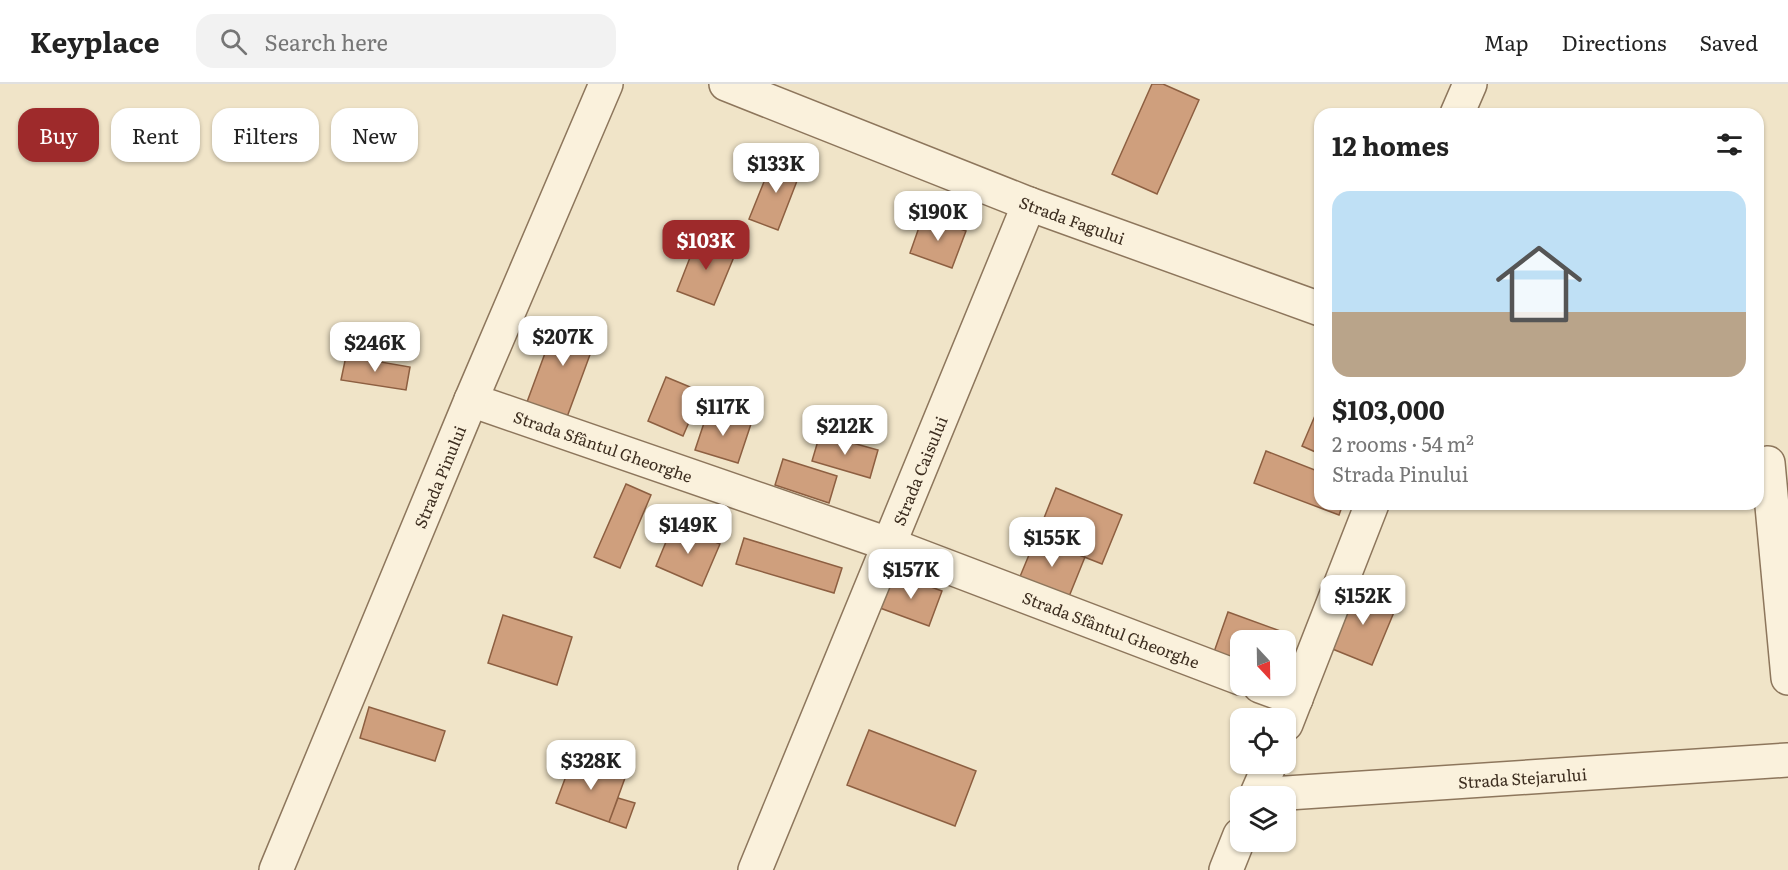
<!DOCTYPE html>
<html lang="en">
<head>
<meta charset="utf-8">
<style>
	:root { --surface:#fff; --page:#f2f2f2; --text:#222; --muted:#767676; --line:#e0e0e0; --accent:#9e2a2b }
	body { margin:0; font-family:Literata,serif; background:var(--page); color:var(--text); height:100vh; display:flex; flex-direction:column; font-size:22px; white-space:nowrap }
	* { box-sizing:border-box; margin:0 }
	p { font-size:20px; color:var(--muted) }
	.icon { flex:none; width:33px; height:33px; fill:none; stroke:currentColor; stroke-width:2; stroke-linecap:round; stroke-linejoin:round }
	.map { position:relative; flex:1; overflow:hidden }
	.sheet { position:absolute; left:1314px; top:24px; width:450px; height:402px; display:flex; flex-direction:column; background:var(--surface); border-radius:18px; box-shadow:0 2px 4px #0004 }
	.sheet>* { flex:none }
	.top-card { position:absolute; left:18px; top:24px; width:570px; height:54px; display:flex; gap:12px }
	.needle { width:39px; rotate:158deg }
	.fabs { position:absolute; left:1230px; top:546px; display:grid; gap:12px }
	.fabs a { display:grid; place-items:center; width:66px; height:66px; border-radius:12px; background:var(--surface); box-shadow:0 2px 4px #0004; font-size:30px }
	.price { position:absolute; translate:-50% -51px; padding:0 14px; border-radius:12px; background:#fff; color:#222; font-size:20px; line-height:39px; filter:drop-shadow(0 2px 3px #0008) }
	.price::after { content:''; position:absolute; left:50%; top:36px; width:18px; height:14px; margin-left:-9px; background:inherit; clip-path:polygon(0 0,100% 0,50% 100%) }
	.price.on { background:var(--accent); color:#fff }
	ul { padding:0; list-style:none }
	li { display:grid; align-content:center; gap:12px; height:318px; padding:0 18px }
	li span { display:grid; place-items:center; height:186px; border-radius:18px; color:#555 }
	li>.icon { margin-inline-start:auto }
	span .icon { width:108px; height:108px; fill:#fffc; stroke-width:1 }
	li b { font-size:26px }
	h2 { display:flex; justify-content:space-between; align-items:center; height:72px; padding:0 18px; font-size:26px }
	.chip { padding:0 21px; border-radius:18px; background:var(--surface); box-shadow:0 2px 4px #0004; font-size:21px; line-height:54px }
	.chip.on { background:var(--accent); color:#fff }
	header { display:flex; align-items:center; gap:36px; box-sizing:border-box; height:84px; padding:0 30px; background:var(--surface); border-bottom:2px solid var(--line) }
	header strong { font-size:28px }
	nav { display:flex; gap:33px; margin-inline-start:auto; font-size:21px }
	.search { width:420px; height:54px; background:var(--page); display:flex; align-items:center; gap:15px; box-sizing:border-box; padding:0 21px; border-radius:18px; color:var(--muted); font-size:22px }
	.map>svg:first-child { display:block }
	.building { fill:#cf9f7d; stroke:#8d5f41; stroke-width:1.5 }
	.lines { fill:none; stroke-linecap:round; stroke-linejoin:round }
	.minor-casing { stroke:#8d765c; stroke-width:36 }
	.minor { stroke:#faf1dc; stroke-width:33 }
	.labels { text-anchor:middle; dominant-baseline:central; stroke-width:6; stroke-linejoin:round; paint-order:stroke }
	.street-label { font-size:16px; fill:#3d2e20; stroke:#f7eed8 }
</style>
</head>
<body>
<header>
<strong>Keyplace</strong>
<div class="search"><svg class="icon" aria-label="search" viewBox="0 0 24 24"><circle cx="10" cy="10" r="6"/><path d="M15 15l6 6"/></svg>Search here</div>
<nav><a>Map</a><a>Directions</a><a>Saved</a></nav>
</header>
<div class="map">
<svg width="1788" height="786" viewBox="0 0 1788 786">
	<rect width="100%" height="100%" fill="#f0e4c8"/>
	<!-- building -->
	<path class="building" d="M1152 0H1163L1199 16 1157 110 1112 90Z
		M774 73 802 84 778 146 749 135Z
		M923 132 966 147 952 184 910 169Z
		M698 153 736 168 714 221 677 207Z
		M558 234 598 249 567 333 527 318Z
		M346 272 410 283 406 306 341 296Z
		M666 293 702 308 683 352 648 337Z
		M1320 320V370L1302 362Z
		M708 327 751 340 738 379 695 366Z
		M820 350 878 366 870 394 812 377Z
		M1266 367 1320 388V420H1343L1339 431 1254 399Z
		M783 375 837 392 829 419 775 401Z
		M626 400 651 411 620 484 594 473Z
		M1056 404 1122 431 1102 480 1036 454Z
		M673 441 720 460 702 502 656 482Z
		M744 454 842 484 834 509 736 480Z
		M1036 454 1085 473 1068 515 1019 495Z
		M893 489 942 507 929 542 880 524Z
		M1355 503 1397 521 1372 581 1330 564Z
		M1228 528 1283 548 1280 556H1240V578L1214 568Z
		M503 531 572 553 557 601 488 579Z
		M369 623 445 647 435 677 360 654Z
		M869 646 976 687 955 742 847 701Z
		M572 676 625 694 609 738 556 719Z
		M618 714 635 719 626 744 609 738Z"/>
	<g class="lines">
		<!-- minor casing -->
		<g class="minor-casing">
			<g id="minor">
				<path id="s1" d="M726 0 1029 120 1320 225"/>
				<path d="M1457 30 1470 0"/>
				<path id="s2" d="M471 316 888 460 1240 594"/>
				<path d="M1768 379 1788 594"/>
				<path d="M1260 602 1296 615"/>
				<path d="M1286 640 1372 420"/>
				<path id="s3" d="M1257 711 1788 676"/>
				<path d="M1256 712 1270 680"/>
				<path id="s4" d="M276 786 471 316 606 0"/>
				<path id="s5" d="M755 786 1029 120"/>
				<path d="M1226 786 1240 751"/>
			</g>
		</g>
		<!-- minor -->
		<use href="#minor" class="minor"/>
	</g>
	<g class="labels">
		<!-- street labels -->
		<g class="street-label">
			<text stroke="none"><textPath href="#s1" startOffset="372">Strada Fagului</textPath></text>
			<text stroke="none"><textPath href="#s2" startOffset="140">Strada Sfântul Gheorghe</textPath></text>
			<text stroke="none"><textPath href="#s5" startOffset="432">Strada Caisului</textPath></text>
			<text stroke="none"><textPath href="#s4" startOffset="426">Strada Pinului</textPath></text>
			<text stroke="none"><textPath href="#s2" startOffset="680">Strada Sfântul Gheorghe</textPath></text>
			<text stroke="none"><textPath href="#s3" startOffset="266">Strada Stejarului</textPath></text>
		</g>
	</g>
</svg>
<div class="fabs">
<a><svg class="needle" viewBox="-14 -14 28 28"><path d="M0-13l5 13h-10z" fill="#e53935"/><path d="M0 13l5-13h-10z" fill="#767676"/></svg></a>
<a><svg class="icon" aria-label="locate" viewBox="0 0 24 24"><circle cx="12" cy="12" r="6"/><path d="M12 2v4M12 18v4M2 12h4M18 12h4"/></svg></a>
<a><svg class="icon" aria-label="layers" viewBox="0 0 24 24"><path d="M12 4l9 5-9 5-9-5zM3 14l9 5 9-5"/></svg></a>
</div>
<b class="price" style="left:776px;top:110px">$133K</b>
<b class="price" style="left:938px;top:158px">$190K</b>
<b class="price on" style="left:706px;top:187px">$103K</b>
<b class="price" style="left:563px;top:283px">$207K</b>
<b class="price" style="left:375px;top:289px">$246K</b>
<b class="price" style="left:723px;top:353px">$117K</b>
<b class="price" style="left:845px;top:372px">$212K</b>
<b class="price" style="left:688px;top:471px">$149K</b>
<b class="price" style="left:1052px;top:484px">$155K</b>
<b class="price" style="left:911px;top:516px">$157K</b>
<b class="price" style="left:1363px;top:542px">$152K</b>
<b class="price" style="left:591px;top:707px">$328K</b>
<div class="top-card">
<a class="chip on">Buy</a>
<a class="chip">Rent</a>
<a class="chip">Filters</a>
<a class="chip">New</a>
</div>
<section class="sheet">
<h2>12 homes<svg class="icon" aria-label="filters" viewBox="0 0 24 24"><path d="M4 7h16M4 17h16"/><circle cx="9" cy="7" r="2"/><circle cx="15" cy="17" r="2"/></svg></h2>
<ul>
<li><span style="background:linear-gradient(#bfe0f5 65%,#b9a48a 0)"><svg class="icon" aria-label="home" viewBox="0 0 24 24"><path d="M3 11l9-7 9 7M6 9v11h12V9"/></svg></span><div><b>$103,000</b><p>2 rooms · 54 m²</p><p>Strada Pinului</p></div></li>
</ul>
</section>
</div>
</body>
</html>
